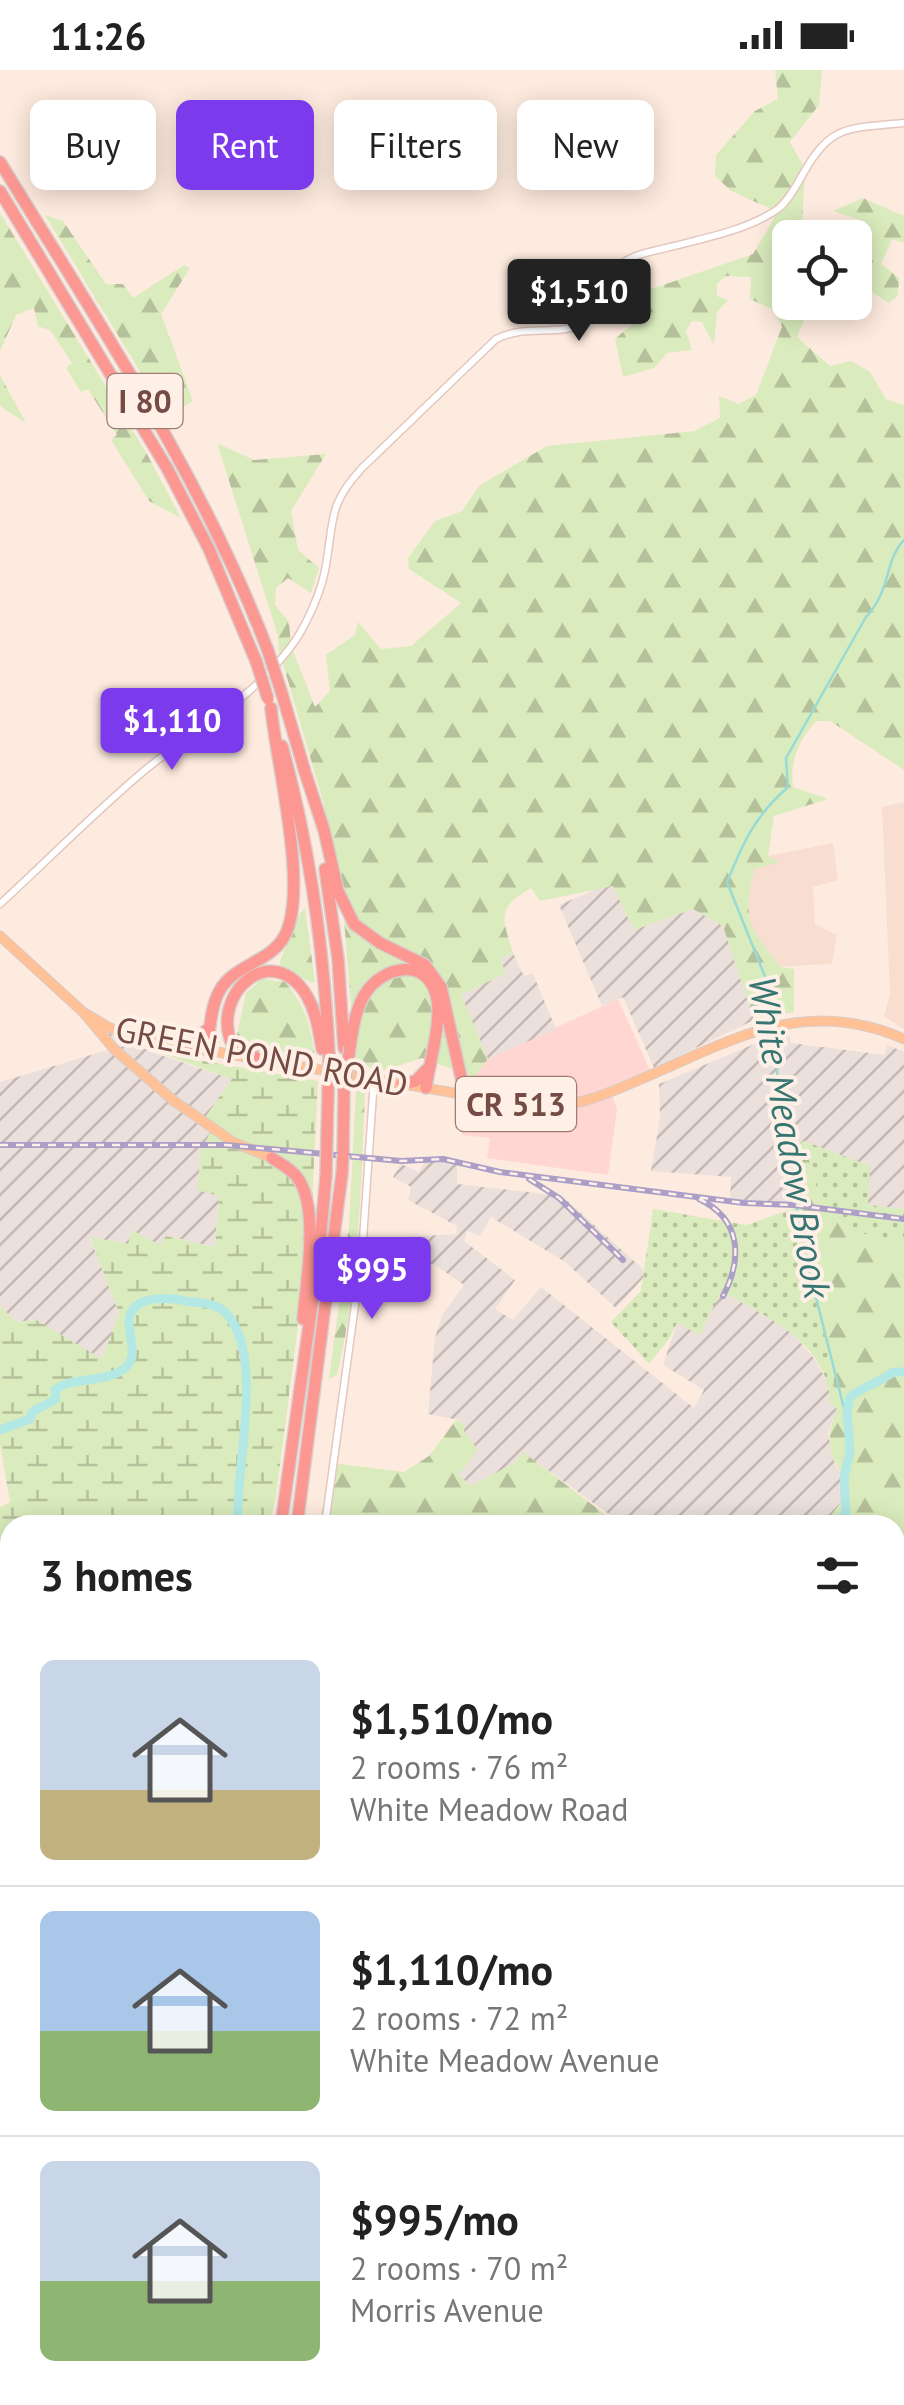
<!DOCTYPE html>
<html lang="en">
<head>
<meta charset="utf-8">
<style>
	:root { --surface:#fff; --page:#f6f6f6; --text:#222; --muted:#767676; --line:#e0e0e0; --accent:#7c3aed }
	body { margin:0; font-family:"PT Sans",sans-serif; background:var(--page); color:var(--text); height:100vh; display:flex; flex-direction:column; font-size:38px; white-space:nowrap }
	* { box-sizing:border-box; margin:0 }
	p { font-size:32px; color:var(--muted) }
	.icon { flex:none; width:55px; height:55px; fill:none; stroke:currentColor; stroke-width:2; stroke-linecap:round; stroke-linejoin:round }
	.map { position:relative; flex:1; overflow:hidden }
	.details { position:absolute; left:0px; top:1445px; width:905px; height:890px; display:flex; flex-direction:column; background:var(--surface); border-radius:30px 30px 0 0; box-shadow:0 5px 25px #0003 }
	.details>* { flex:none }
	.hud { position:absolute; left:30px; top:30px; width:845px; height:90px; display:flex; gap:20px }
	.fabs { position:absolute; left:772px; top:150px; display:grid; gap:20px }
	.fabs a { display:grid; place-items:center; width:100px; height:100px; border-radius:15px; background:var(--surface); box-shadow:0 5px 25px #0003; font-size:50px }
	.price { position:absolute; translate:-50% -85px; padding:0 22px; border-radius:10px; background:var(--accent); color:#fff; font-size:32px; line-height:65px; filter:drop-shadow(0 2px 5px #0008) }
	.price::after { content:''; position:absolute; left:50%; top:60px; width:30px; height:22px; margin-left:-15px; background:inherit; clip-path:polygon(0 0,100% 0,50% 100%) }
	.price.on { background:#222; color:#fff }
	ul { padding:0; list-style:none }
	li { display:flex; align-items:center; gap:30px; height:250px; padding:0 40px }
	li+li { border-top:2px solid var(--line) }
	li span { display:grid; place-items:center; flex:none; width:280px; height:200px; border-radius:15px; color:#555 }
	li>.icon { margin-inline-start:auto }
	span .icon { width:120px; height:120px; fill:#fffc; stroke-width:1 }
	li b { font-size:42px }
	h2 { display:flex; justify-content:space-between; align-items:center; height:120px; padding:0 40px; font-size:42px }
	.tag { padding:0 35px; border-radius:15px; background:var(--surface); box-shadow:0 5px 25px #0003; font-size:35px; line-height:90px }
	.tag.on { background:var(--accent); color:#fff }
	.status { display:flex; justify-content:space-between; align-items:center; height:70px; padding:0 50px; background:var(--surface); direction:ltr }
	.status svg { height:28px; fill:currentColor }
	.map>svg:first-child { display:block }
	.residential { fill:#f8ded0 }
	.commercial { fill:#ffd6d2 }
	.industrial { fill:url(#industrial-furrows) }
	.grass { fill:url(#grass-dots) }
	.forest { fill:url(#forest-firs) }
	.wetland { fill:url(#wetland-marsh) }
	.cemetery { fill:url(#cemetery-stones) }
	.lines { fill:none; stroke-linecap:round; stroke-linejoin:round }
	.stream { stroke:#98dad6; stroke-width:2.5 }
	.canal { stroke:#b3e8e4; stroke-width:5 }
	.river { stroke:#b3e8e4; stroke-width:9 }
	.tertiary-casing { stroke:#e4c7be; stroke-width:9 }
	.primary-casing { stroke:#d8cdcb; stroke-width:11 }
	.motorway-casing { stroke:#d8cdcb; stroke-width:14 }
	.tertiary { stroke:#fff; stroke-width:6 }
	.primary { stroke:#ffc195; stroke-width:9 }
	.motorway { stroke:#fc9791; stroke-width:11 }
	.rail-casing { stroke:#ab9ec7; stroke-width:6 }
	.rail { stroke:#fff0e7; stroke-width:2.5; stroke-dasharray:8; stroke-linecap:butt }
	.motorway-bridge-casing { stroke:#d8cdcb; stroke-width:14; stroke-linecap:butt }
	.motorway-bridge { stroke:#fc9791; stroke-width:11 }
	.labels { text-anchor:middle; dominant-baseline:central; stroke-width:8; stroke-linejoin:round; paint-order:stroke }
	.shield { fill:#fff0e7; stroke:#9e7d76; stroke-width:2.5 }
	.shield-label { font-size:32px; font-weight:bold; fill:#754c45 }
	.street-label { font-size:35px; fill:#754c45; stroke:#fff0e7 }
	.water-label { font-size:38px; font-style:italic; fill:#367572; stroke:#fff0e7 }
</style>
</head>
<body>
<div class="status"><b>11:26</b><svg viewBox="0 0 49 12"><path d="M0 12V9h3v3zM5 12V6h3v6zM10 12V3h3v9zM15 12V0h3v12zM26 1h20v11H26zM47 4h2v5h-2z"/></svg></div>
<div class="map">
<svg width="904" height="2335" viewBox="0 0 904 2335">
	<defs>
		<pattern id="industrial-furrows" width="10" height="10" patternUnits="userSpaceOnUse" patternTransform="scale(2.5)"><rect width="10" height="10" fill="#ebe0db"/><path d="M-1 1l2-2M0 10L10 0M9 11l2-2" fill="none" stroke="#c3b8b3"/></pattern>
		<pattern id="grass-dots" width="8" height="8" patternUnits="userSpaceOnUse" patternTransform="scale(2.5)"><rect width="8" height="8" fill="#daecbd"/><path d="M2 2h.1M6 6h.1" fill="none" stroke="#b5c19b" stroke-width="1.8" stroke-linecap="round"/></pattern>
		<pattern id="forest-firs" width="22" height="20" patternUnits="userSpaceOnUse" patternTransform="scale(2.5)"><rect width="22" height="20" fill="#daecbd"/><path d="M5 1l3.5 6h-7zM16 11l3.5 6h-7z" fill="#b5c19b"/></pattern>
		<pattern id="wetland-marsh" width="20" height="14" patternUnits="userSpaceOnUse" patternTransform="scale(2.5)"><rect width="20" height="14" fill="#daecbd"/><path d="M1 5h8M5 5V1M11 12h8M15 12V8" fill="none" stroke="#b5c19b"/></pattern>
		<pattern id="cemetery-stones" width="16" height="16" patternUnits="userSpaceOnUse" patternTransform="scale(2.5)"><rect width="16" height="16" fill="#daecbd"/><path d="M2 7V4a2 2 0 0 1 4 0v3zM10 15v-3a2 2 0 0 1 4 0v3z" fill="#b5c19b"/></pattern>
	</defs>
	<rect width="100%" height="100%" fill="#feebdf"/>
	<!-- residential -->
	<path class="residential" d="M904 732V959L884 946 890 924 882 737Z
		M833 773 838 810 813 817 815 854 837 865 832 894 770 897 751 866 737 814 758 788Z"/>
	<!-- commercial -->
	<path class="commercial" d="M618 929 650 1000 609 1017 617 1039 608 1105 487 1088 490 1068 462 1065 469 1014 488 989Z"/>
	<!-- industrial -->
	<path class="industrial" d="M606 815 613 816 634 860 693 839 723 856 754 950 654 998 623 927 602 936 559 835Z
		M513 883 524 906 533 904 556 959 488 989 461 925 505 903 500 889Z
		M103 960 154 983 233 1009 211 1059 219 1126 215 1177 167 1166 160 1176 133 1161 129 1174 90 1168 119 1243 102 1290 36 1250 16 1252 0 1236V1012L118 977Z
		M789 964 791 973 885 985 887 975 904 982V1139L867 1135 804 1071 791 1081 803 1132H730L731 1107 651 1101 660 1049 659 1014 769 968Z
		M427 1088 457 1092V1114L562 1126 644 1200 643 1208 616 1238 565 1192 491 1147 480 1166 467 1161 464 1171 515 1210 495 1239 513 1250 541 1217 694 1338 704 1320 663 1295 677 1253 700 1264 721 1221 789 1259 816 1291 830 1318 837 1337 828 1364 835 1395 852 1419 824 1455H624L524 1383 515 1393 470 1417 459 1404 464 1361 459 1350 428 1344 435 1268 442 1245 464 1215 434 1194 374 1198 376 1169 456 1164 457 1156 408 1130 411 1117 393 1107 401 1094 419 1102Z"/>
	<!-- grass -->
	<path class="grass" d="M804 1071 870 1096 868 1135 904 1139V1171L848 1161 821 1134Z
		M803 1135 835 1318 830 1334C830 1274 766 1246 721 1221L700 1265 677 1253 669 1269 649 1294 611 1252 641 1221 653 1139 746 1155Z"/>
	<!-- forest -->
	<path class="forest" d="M775 0H822L819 35 790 72 805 99 802 154 809 167 790 168V232L817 233 821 240 805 248 797 267 830 296 851 291 870 302 886 329 904 335V700L830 651H816C798 671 790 691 793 717L828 729 774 746 768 786 780 792 755 799C740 846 751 862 781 897L794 899V942L754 950 723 856 693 839 634 860 613 816 540 831 531 818C496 839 502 847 513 883L500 889 506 903 461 925 488 989 474 1007 422 988 385 1000 356 995 344 849 323 731 279 580 278 566 217 373 254 390 326 384 291 441 298 480 319 498 311 523 288 508 276 518 275 535 289 552 291 576 315 637 330 621 326 585 355 565 358 552 381 579 411 576 461 533 409 499 408 488 435 451 462 441 480 415 547 376 695 361 720 348 719 326 739 334 756 325 782 257 774 240 750 229 751 207 726 206 717 214V226L728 230 717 242 714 275 702 252 692 251 686 261 692 280 667 283 654 298 623 307 615 269 637 250V224L753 184 778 142 731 121 715 106 716 85 755 41 778 29Z
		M863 128 904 146V173L892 169 881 194 899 208 898 226 889 233 872 222 855 220V190L866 152 833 141Z
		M0 143 147 384 181 448 149 431 111 370 117 365 88 319 81 322 66 298 72 293 51 261 38 256 34 238 16 245 0 281Z
		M45 145 63 151 106 214H123L133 228 184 195 190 198 161 244 193 331 167 346Z
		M0 304V305L26 353 0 336Z
		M305 837 315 913C303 912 291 899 279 894L296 850Z
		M262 909 285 912C306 936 312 959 315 991L257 981 237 965 246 923Z
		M356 1018 365 1024C361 1117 359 1214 337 1305L329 1309 349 1157Z
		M804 1071 821 1134 848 1161 904 1171V1699L895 1692V1455H824L851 1419C830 1386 823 1375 837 1338L830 1334 835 1318 791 1080Z
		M456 1350 465 1355 464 1361 478 1380 459 1404 470 1416 515 1393 523 1382 619 1455H319L332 1393 404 1402 429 1386Z
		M904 1795V1852L895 1857V1801Z
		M895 2150 904 2151V2225L898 2222Z
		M167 2325H299L289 2329 287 2335H171Z
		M555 2325H889L898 2331 896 2335H524Z"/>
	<!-- wetland -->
	<path class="wetland" d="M163 984 318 1011 311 1156 276 1426 270 1455H10V1832L3 1804H0V1437L10 1432 0 1374V1236L16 1252 36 1250 102 1289 119 1243 90 1167 128 1174 132 1160 160 1175 166 1166 215 1177 219 1126 197 1120 201 1082 211 1060 201 1053 232 1009Z"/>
	<!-- cemetery -->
	<path class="cemetery" d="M46 2325H91L73 2335H43Z"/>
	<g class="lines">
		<!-- stream -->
		<path class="stream" d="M775 952 768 914 727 812C744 771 754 747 788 717L786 688 866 547C892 519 884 491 904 470
			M775 960 780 1054 809 1200 849 1358"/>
		<!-- canal -->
		<path class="canal" d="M0 1536 10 1574"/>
		<!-- river -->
		<path class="river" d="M0 1360 30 1349 32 1342 56 1329 55 1320C75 1305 108 1314 126 1297 144 1281 115 1248 139 1234 154 1225 177 1229 192 1232 205 1233 218 1234 227 1244 266 1290 234 1400 238 1455
			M837 1455 846 1442 844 1408 850 1381 847 1341 850 1327C864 1316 879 1313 893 1302H904
			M0 1673 10 1681
			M153 2325 157 2335"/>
		<!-- tertiary casing -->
		<g class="tertiary-casing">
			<path id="tertiary" d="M0 834C48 790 95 742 145 700 198 657 246 634 290 578 306 557 322 521 326 495 334 449 328 435 362 398L496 269C526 254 557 266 578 255 602 242 601 209 623 193 635 184 651 182 666 178 701 169 744 161 775 141 785 135 793 121 799 111 830 54 843 59 904 53
				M325 1455 362 1184 374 1009
				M91 2335 105 2325"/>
		</g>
		<!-- primary casing -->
		<g class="primary-casing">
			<path id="primary" d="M0 866 83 942 114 979 174 1031 233 1072 272 1088
				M83 942 110 958 142 969 536 1037C571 1038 600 1027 632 1013 726 974 801 923 904 969"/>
		</g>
		<!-- motorway casing -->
		<g class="motorway-casing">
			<path id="motorway" d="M0 92C97 251 202 406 268 581
				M0 121 167 398 209 479 256 591
				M282 624 305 702
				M282 676C310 777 324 879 329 984
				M303 696 324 760 338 821 354 854 380 873 425 895 441 917 465 1025
				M325 799 338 889 344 978
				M188 977 209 958
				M350 977C353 959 355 940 365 924 381 897 426 886 436 925 443 948 429 994 426 1018
				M207 980C210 962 210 937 220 920 234 895 270 892 284 867 310 822 276 692 271 638
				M258 989 232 974C210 924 272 868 307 926 316 942 319 961 322 979
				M402 1014 416 1011 426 1000
				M343 1085 344 1020
				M272 1088C281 1094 291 1099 297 1107 320 1137 306 1212 303 1249
				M281 1455 319 1184 326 1106
				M297 1455 342 1103
				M0 2278 10 2263
				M0 2305 10 2290
				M4 2335 10 2322"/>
		</g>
		<!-- tertiary -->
		<use href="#tertiary" class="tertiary"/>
		<!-- primary -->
		<use href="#primary" class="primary"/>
		<!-- motorway -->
		<use href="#motorway" class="motorway"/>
		<!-- rail casing -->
		<g class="rail-casing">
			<path id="rail" d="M0 1075H227L401 1091 443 1089 500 1102 744 1133 794 1135 904 1149
				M529 1109 559 1128 623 1190
				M699 1129C741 1149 743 1188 723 1226"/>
		</g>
		<!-- rail -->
		<use href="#rail" class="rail"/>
		<!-- motorway-bridge casing -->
		<g class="motorway-bridge-casing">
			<path id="motorway-bridge" d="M268 581 282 624
				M256 591 268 629
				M344 1020 350 977
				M342 1103 343 1085
				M326 1106 329 984"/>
		</g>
		<!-- motorway-bridge -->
		<use href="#motorway-bridge" class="motorway-bridge"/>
	</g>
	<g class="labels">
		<!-- shield labels -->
		<g class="shield">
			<rect x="107.5" y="304" width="75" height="54" rx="8"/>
			<rect x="456" y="1007" width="120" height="54" rx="8"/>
		</g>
		<g class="shield-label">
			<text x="145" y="331">I 80</text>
			<text x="516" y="1034">CR 513</text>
		</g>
		<!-- street labels -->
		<g class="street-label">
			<text transform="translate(262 986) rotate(11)">GREEN POND ROAD</text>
		</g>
		<!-- water labels -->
		<g class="water-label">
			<text transform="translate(791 1067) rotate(80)">White Meadow Brook</text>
		</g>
	</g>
</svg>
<div class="fabs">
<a><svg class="icon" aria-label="locate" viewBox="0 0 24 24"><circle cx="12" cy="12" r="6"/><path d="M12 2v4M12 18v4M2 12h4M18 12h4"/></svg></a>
</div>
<b class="price on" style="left:579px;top:274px">$1,510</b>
<b class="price" style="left:172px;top:703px">$1,110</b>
<b class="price" style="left:372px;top:1252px">$995</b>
<div class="hud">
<a class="tag">Buy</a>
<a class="tag on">Rent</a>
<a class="tag">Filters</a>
<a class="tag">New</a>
</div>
<section class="details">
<h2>3 homes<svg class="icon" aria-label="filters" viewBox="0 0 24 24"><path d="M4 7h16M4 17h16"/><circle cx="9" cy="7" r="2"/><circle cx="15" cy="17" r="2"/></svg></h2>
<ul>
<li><span style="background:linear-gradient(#c9d6e8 65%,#c2b280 0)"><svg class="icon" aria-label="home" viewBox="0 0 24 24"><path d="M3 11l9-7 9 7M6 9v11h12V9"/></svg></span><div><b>$1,510/mo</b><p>2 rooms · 76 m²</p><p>White Meadow Road</p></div></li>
<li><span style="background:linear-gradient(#a9c7e8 60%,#8fb573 0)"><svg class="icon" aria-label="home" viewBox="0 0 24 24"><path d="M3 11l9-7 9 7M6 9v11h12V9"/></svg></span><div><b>$1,110/mo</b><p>2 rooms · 72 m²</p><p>White Meadow Avenue</p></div></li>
<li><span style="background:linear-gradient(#c9d6e8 60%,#8fb573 0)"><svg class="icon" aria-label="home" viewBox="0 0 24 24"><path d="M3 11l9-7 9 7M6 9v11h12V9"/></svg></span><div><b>$995/mo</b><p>2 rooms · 70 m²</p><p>Morris Avenue</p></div></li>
</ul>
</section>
</div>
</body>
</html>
